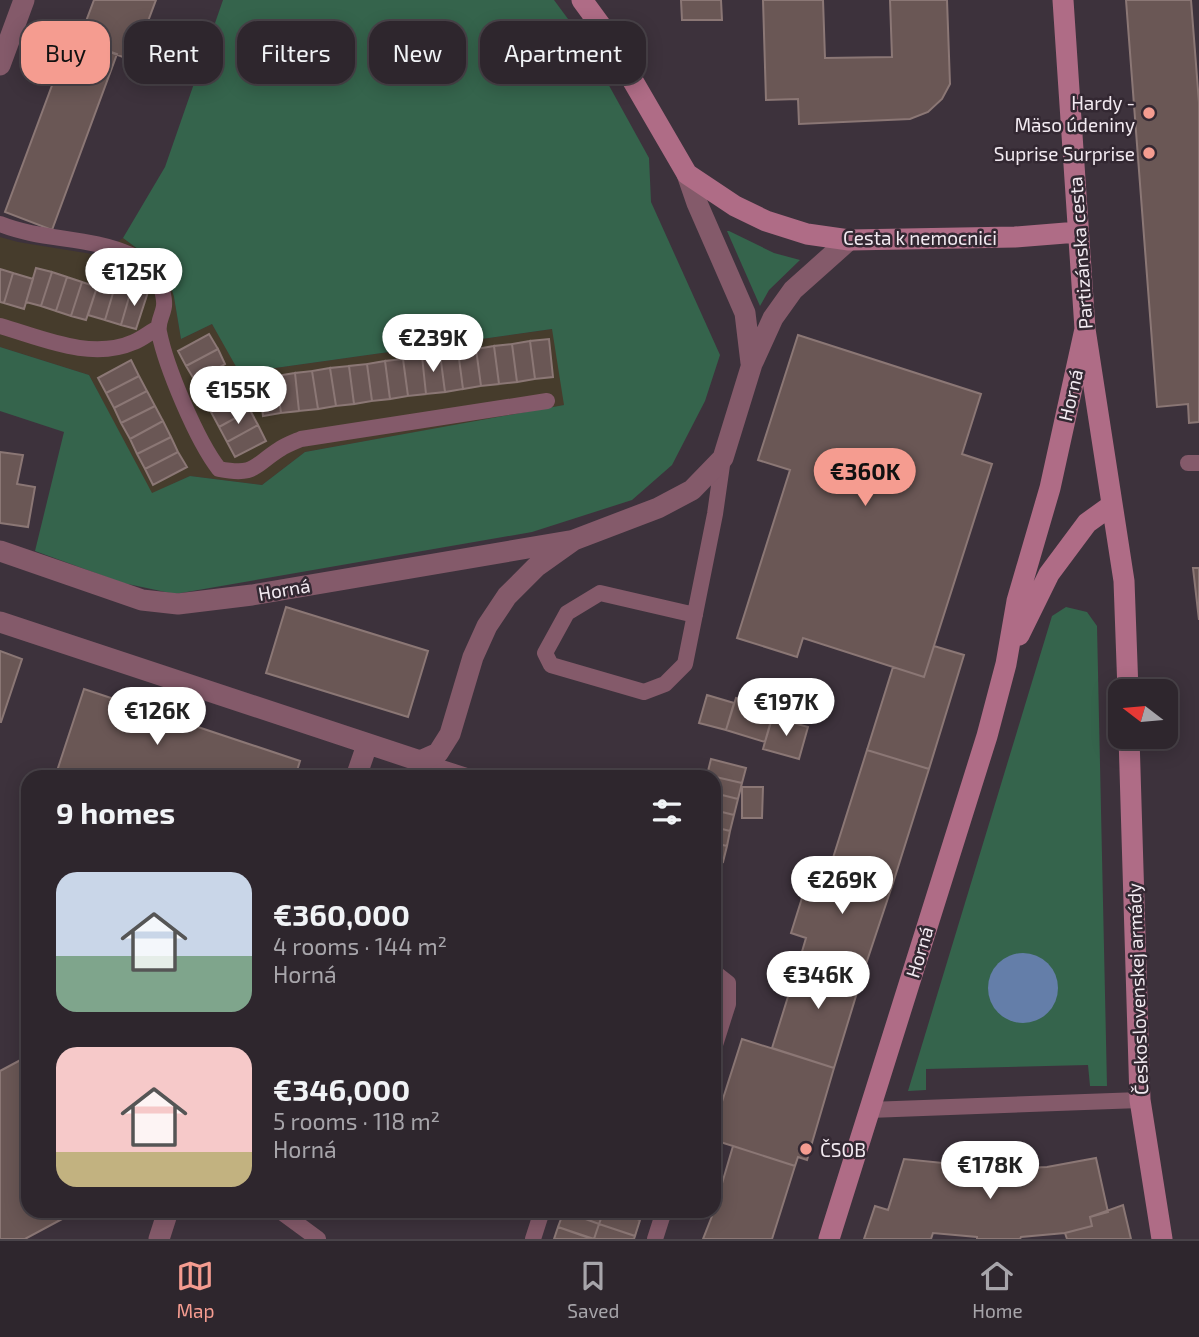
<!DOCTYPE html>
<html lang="en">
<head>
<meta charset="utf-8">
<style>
	:root { --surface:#2e262d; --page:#362e35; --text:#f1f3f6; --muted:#a7a5aa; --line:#494349; --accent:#f59c90 }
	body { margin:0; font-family:"Exo 2",sans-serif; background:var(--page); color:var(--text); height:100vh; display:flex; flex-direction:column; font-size:26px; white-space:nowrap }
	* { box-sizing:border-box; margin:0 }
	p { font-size:23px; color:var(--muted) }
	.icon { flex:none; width:38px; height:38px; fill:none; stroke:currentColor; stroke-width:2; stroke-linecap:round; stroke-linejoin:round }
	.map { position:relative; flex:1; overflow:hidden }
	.drawer { position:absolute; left:21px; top:770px; width:700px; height:448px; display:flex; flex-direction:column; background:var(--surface); border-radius:21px; box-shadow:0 4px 18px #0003,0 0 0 2px var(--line) }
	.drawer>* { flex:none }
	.hud { position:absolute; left:21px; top:21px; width:700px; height:63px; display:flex; gap:14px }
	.needle { width:46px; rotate:286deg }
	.buttons { position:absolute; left:1108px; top:679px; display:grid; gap:14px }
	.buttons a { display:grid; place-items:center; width:70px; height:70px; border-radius:14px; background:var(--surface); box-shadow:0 4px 18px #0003,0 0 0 2px var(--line); font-size:35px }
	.price { position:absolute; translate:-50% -60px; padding:0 16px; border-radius:24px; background:#fff; color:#222; font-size:23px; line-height:46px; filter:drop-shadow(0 2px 4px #0008) }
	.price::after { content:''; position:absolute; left:50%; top:42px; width:21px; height:16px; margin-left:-10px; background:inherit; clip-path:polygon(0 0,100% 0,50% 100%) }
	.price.active { background:var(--accent); color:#111 }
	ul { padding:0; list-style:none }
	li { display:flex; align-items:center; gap:21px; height:175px; padding:0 35px }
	li span { display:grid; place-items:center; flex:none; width:196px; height:140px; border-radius:21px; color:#555 }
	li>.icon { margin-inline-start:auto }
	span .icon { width:84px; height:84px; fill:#fffc; stroke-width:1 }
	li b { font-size:30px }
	h2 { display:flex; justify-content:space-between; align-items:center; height:84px; padding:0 35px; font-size:30px }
	.tag { padding:0 24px; border-radius:21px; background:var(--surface); box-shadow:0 4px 18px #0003,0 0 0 2px var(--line); font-size:24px; line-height:63px }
	.tag.active { background:var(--accent); color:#111 }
	.tabs { display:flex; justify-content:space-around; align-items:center; height:98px; border-top:2px solid var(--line); background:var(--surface); font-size:19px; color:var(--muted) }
	.tabs a { display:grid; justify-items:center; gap:4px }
	.tabs .active { color:var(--accent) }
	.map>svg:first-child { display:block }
	.industrial { fill:#463c2c }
	.green { fill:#35644c }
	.water { fill:#647ea9 }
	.building { fill:#6a5755; stroke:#8b7775; stroke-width:2 }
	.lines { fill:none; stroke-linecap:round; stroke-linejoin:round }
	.lane { stroke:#845a6a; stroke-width:16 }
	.street { stroke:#845a6a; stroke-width:21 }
	.secondary { stroke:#af6c86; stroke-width:21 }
	.poi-dot { fill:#f59c90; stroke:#332832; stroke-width:2.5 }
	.labels { text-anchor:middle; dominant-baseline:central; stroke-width:5; stroke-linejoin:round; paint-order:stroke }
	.poi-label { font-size:19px; fill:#f2eaf1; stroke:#332832; text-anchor:end }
	.street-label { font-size:19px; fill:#f2eaf1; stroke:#332832 }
</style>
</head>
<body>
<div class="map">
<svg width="1199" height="1239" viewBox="0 0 1199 1239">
	<rect width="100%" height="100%" fill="#3d323c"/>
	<!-- industrial -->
	<path class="industrial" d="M0 237 18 242 98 255 123 238 166 270 174 297 181 339 212 324 244 379 268 369 553 329 565 405 305 452 262 485 190 476 151 494 89 375 0 347Z"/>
	<!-- green -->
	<path class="green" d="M223 0H554L585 42 649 158 651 202 720 355 705 401 672 465 632 500 532 532 175 594 123 583 35 551 64 432 0 411V347L89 375 152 493 190 476 262 485 305 452 564 405 552 329 268 369 243 379 212 324 181 339 174 297 166 270 123 238 165 167Z
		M727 231H729L774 253 800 260 769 290 760 306Z
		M1066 607 1087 612 1097 626 1107 1086H1090L1088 1065 926 1069V1090L908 1091 1052 616Z"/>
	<!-- water -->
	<path class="water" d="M988 988a35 35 0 1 1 70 0a35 35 0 1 1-70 0Z"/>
	<!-- building -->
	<path class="building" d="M94 0H156L133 61 79 40Z
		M681 0H721L722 20H682Z
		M763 0H823L825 58 892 57 890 0H947L950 84 942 99 928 112 910 119 799 124 798 99 766 100Z
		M1126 0H1191L1199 103V422L1189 423 1188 404 1157 407Z
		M70 37 117 54 52 230 5 212Z
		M36 268 52 272 41 306 26 302Z
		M0 269 13 273 4 303 0 302Z
		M52 272 67 277 56 311 41 306Z
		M13 273 33 279 24 309 4 303Z
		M67 277 82 282 71 316 56 311Z
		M100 278 116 283 105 320 88 315Z
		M82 282 97 287 86 320 71 316Z
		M116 283 132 287 121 325 105 320Z
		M132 287 148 292 136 329 121 325Z
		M209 334 218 349 186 366 178 351Z
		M798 335 981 394 962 454 992 464 924 677 803 638 797 657 737 638 790 470 758 460Z
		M549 339 553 377 535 379 530 341Z
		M530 341 535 379 517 382 512 344Z
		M512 344 517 382 499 384 494 346Z
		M494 346 499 384 481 386 476 349Z
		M218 349 225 364 195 381 186 366Z
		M476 349 481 386 463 389 458 351Z
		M458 351 463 389 445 392 440 354Z
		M440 354 445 392 426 394 422 356Z
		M422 356 426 394 408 396 403 359Z
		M403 359 408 396 390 399 385 361Z
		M131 360 139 376 106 393 98 378Z
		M385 361 390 399 372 401 367 364Z
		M367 364 372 401 354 404 349 366Z
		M349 366 354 404 336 406 330 368Z
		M330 368 336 406 318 409 312 371Z
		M312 371 318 409 299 411 295 373Z
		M295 373 299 411 281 413 276 376Z
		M139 376 147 391 114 408 106 393Z
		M276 376 281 413 263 416 258 378Z
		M234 380 242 395 211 412 203 397Z
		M147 391 155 406 121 423 114 408Z
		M242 395 250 410 219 427 211 412Z
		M155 406 163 421 130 439 121 423Z
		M250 410 258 425 227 442 219 427Z
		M163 421 171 437 137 454 130 439Z
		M258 425 266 441 235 457 227 442Z
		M171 437 178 452 145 469 137 454Z
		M0 452 23 455 17 484 35 487 28 527 0 523Z
		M178 452 187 467 153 485 145 469Z
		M1193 568H1199V620Z
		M286 607 428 651 408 717 266 673Z
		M934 646 964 655 929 769 867 750 893 667 924 677Z
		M0 651 22 659 1 722H0Z
		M84 689 300 761 295 777H55Z
		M707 695 734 703 726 730 699 723Z
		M736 698 775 709 765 742 726 730Z
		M772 717 808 727 799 759 763 749Z
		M867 750 929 769 894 880 832 861Z
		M711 759 746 768 742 783 707 775Z
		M707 775 742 783 738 799 714 793V777H706Z
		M742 787H763L762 818H742Z
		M714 793 738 799 734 815 714 810Z
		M714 810 734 815 730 831 714 827Z
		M714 827 730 831 727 846 714 843Z
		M714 843 727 846 723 862 714 860Z
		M832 861 894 880 863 973 801 955 806 938 791 933 807 882 823 888Z
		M801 955 863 973 834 1068 772 1048Z
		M742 1039 834 1068 807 1160 798 1157 795 1166 714 1140V1127Z
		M28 1056V1211H77L25 1239H0V1071Z
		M733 1146 795 1166 772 1239H703L714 1211Z
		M1096 1158 1108 1212 1090 1217 1092 1226 1065 1233 1021 1237 1020 1239H977V1237L933 1233 931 1239H864L875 1206 888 1210 904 1159 1002 1169 1047 1167Z
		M1123 1205 1131 1239H1067L1065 1233 1092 1226 1090 1217Z
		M564 1211 599 1224 594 1239 558 1227Z
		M564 1211H604L599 1224Z
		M604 1211H615L640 1220 635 1236 599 1224Z
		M615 1211H644L640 1220Z
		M599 1224 635 1236 634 1239H594Z
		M558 1227 592 1239H554Z"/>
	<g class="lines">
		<!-- lane -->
		<path class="lane" d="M0 224C42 241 89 236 131 255 138 258 152 268 157 274 160 280 165 299 164 306 163 315 157 322 159 332 166 367 197 441 219 469 256 476 253 466 280 449 286 445 294 442 301 439L547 401
			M0 326C42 338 91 361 134 342 142 339 150 332 158 328
			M1188 463H1199
			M695 615 600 593 567 613 545 653 551 665 644 692 665 684 685 664 715 514 723 458
			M420 761 470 777
			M714 972 728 983V1004L714 1048
			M869 1110 1140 1100
			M280 1211 318 1239
			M533 1239 542 1211
			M655 1239 664 1211"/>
		<!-- street -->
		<path class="street" d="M0 65 24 0
			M687 174 697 203 745 313 751 363
			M0 551 142 600 178 604 252 595 569 541
			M0 622 420 761 438 753 450 734 473 657 487 626 507 596 536 567 574 540 658 508 692 490 723 458 752 364 773 318 793 290 849 240
			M356 777 367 745
			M159 1239 168 1211"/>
		<!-- secondary -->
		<path class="secondary" d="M582 0 601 26 687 174 735 206 766 221 807 234 849 240 1015 237 1078 232
			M1063 0 1085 329 1124 581 1128 691
			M1019 635 1049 574 1087 523 1112 505
			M1129 737 1140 1100 1162 1239
			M829 1239 987 736 1006 664 1017 601 1050 488 1085 329"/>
	</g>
	<!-- markers -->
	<g class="poi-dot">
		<circle cx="1149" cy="113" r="7"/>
		<circle cx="1149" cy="153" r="7"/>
		<circle cx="806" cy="1149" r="7"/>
	</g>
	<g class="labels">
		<!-- poi labels -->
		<g class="poi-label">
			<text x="1135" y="102">Hardy -<tspan x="1135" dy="22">Mäso údeniny</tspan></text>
			<text x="1135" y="153">Suprise Surprise</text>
			<text x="820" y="1149" text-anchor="start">ČSOB</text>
		</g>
		<!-- street labels -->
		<g class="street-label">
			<text x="920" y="237">Cesta k nemocnici</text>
			<text transform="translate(1080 253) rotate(-94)">Partizánska cesta</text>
			<text transform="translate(1070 395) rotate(-77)">Horná</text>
			<text transform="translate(284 589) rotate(-10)">Horná</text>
			<text transform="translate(919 952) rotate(-73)">Horná</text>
			<text transform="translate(1137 989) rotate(-92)">Československej armády</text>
		</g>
	</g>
</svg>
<div class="buttons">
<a><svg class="needle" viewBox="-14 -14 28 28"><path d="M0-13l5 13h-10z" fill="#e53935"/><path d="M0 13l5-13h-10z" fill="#a7a5aa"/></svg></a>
</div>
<b class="price" style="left:134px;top:308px">€125K</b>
<b class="price" style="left:433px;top:374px">€239K</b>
<b class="price" style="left:238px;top:426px">€155K</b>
<b class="price active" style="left:865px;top:508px">€360K</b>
<b class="price" style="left:786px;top:738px">€197K</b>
<b class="price" style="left:157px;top:747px">€126K</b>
<b class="price" style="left:842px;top:916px">€269K</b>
<b class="price" style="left:818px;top:1011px">€346K</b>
<b class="price" style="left:990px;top:1201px">€178K</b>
<div class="hud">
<a class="tag active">Buy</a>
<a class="tag">Rent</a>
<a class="tag">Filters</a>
<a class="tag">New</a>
<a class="tag">Apartment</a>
</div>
<section class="drawer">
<h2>9 homes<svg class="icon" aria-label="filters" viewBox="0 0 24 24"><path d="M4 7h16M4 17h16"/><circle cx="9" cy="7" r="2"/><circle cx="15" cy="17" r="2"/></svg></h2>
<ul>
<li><span style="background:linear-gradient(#c9d6e8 60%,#7fa58c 0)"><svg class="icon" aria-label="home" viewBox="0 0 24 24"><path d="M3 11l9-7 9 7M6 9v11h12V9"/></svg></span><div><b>€360,000</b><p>4 rooms · 144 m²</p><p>Horná</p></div></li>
<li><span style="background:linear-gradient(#f6c9c9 75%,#c2b280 0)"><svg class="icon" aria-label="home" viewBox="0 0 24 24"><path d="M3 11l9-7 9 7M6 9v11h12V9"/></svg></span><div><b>€346,000</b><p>5 rooms · 118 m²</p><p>Horná</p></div></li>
</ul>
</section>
</div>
<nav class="tabs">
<a class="active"><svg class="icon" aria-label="map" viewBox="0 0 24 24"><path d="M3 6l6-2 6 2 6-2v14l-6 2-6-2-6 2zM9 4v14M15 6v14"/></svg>Map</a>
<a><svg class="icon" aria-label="saved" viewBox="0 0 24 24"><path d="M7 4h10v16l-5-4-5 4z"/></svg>Saved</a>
<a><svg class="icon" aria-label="home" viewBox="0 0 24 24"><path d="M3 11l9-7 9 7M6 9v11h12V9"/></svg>Home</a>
</nav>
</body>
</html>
